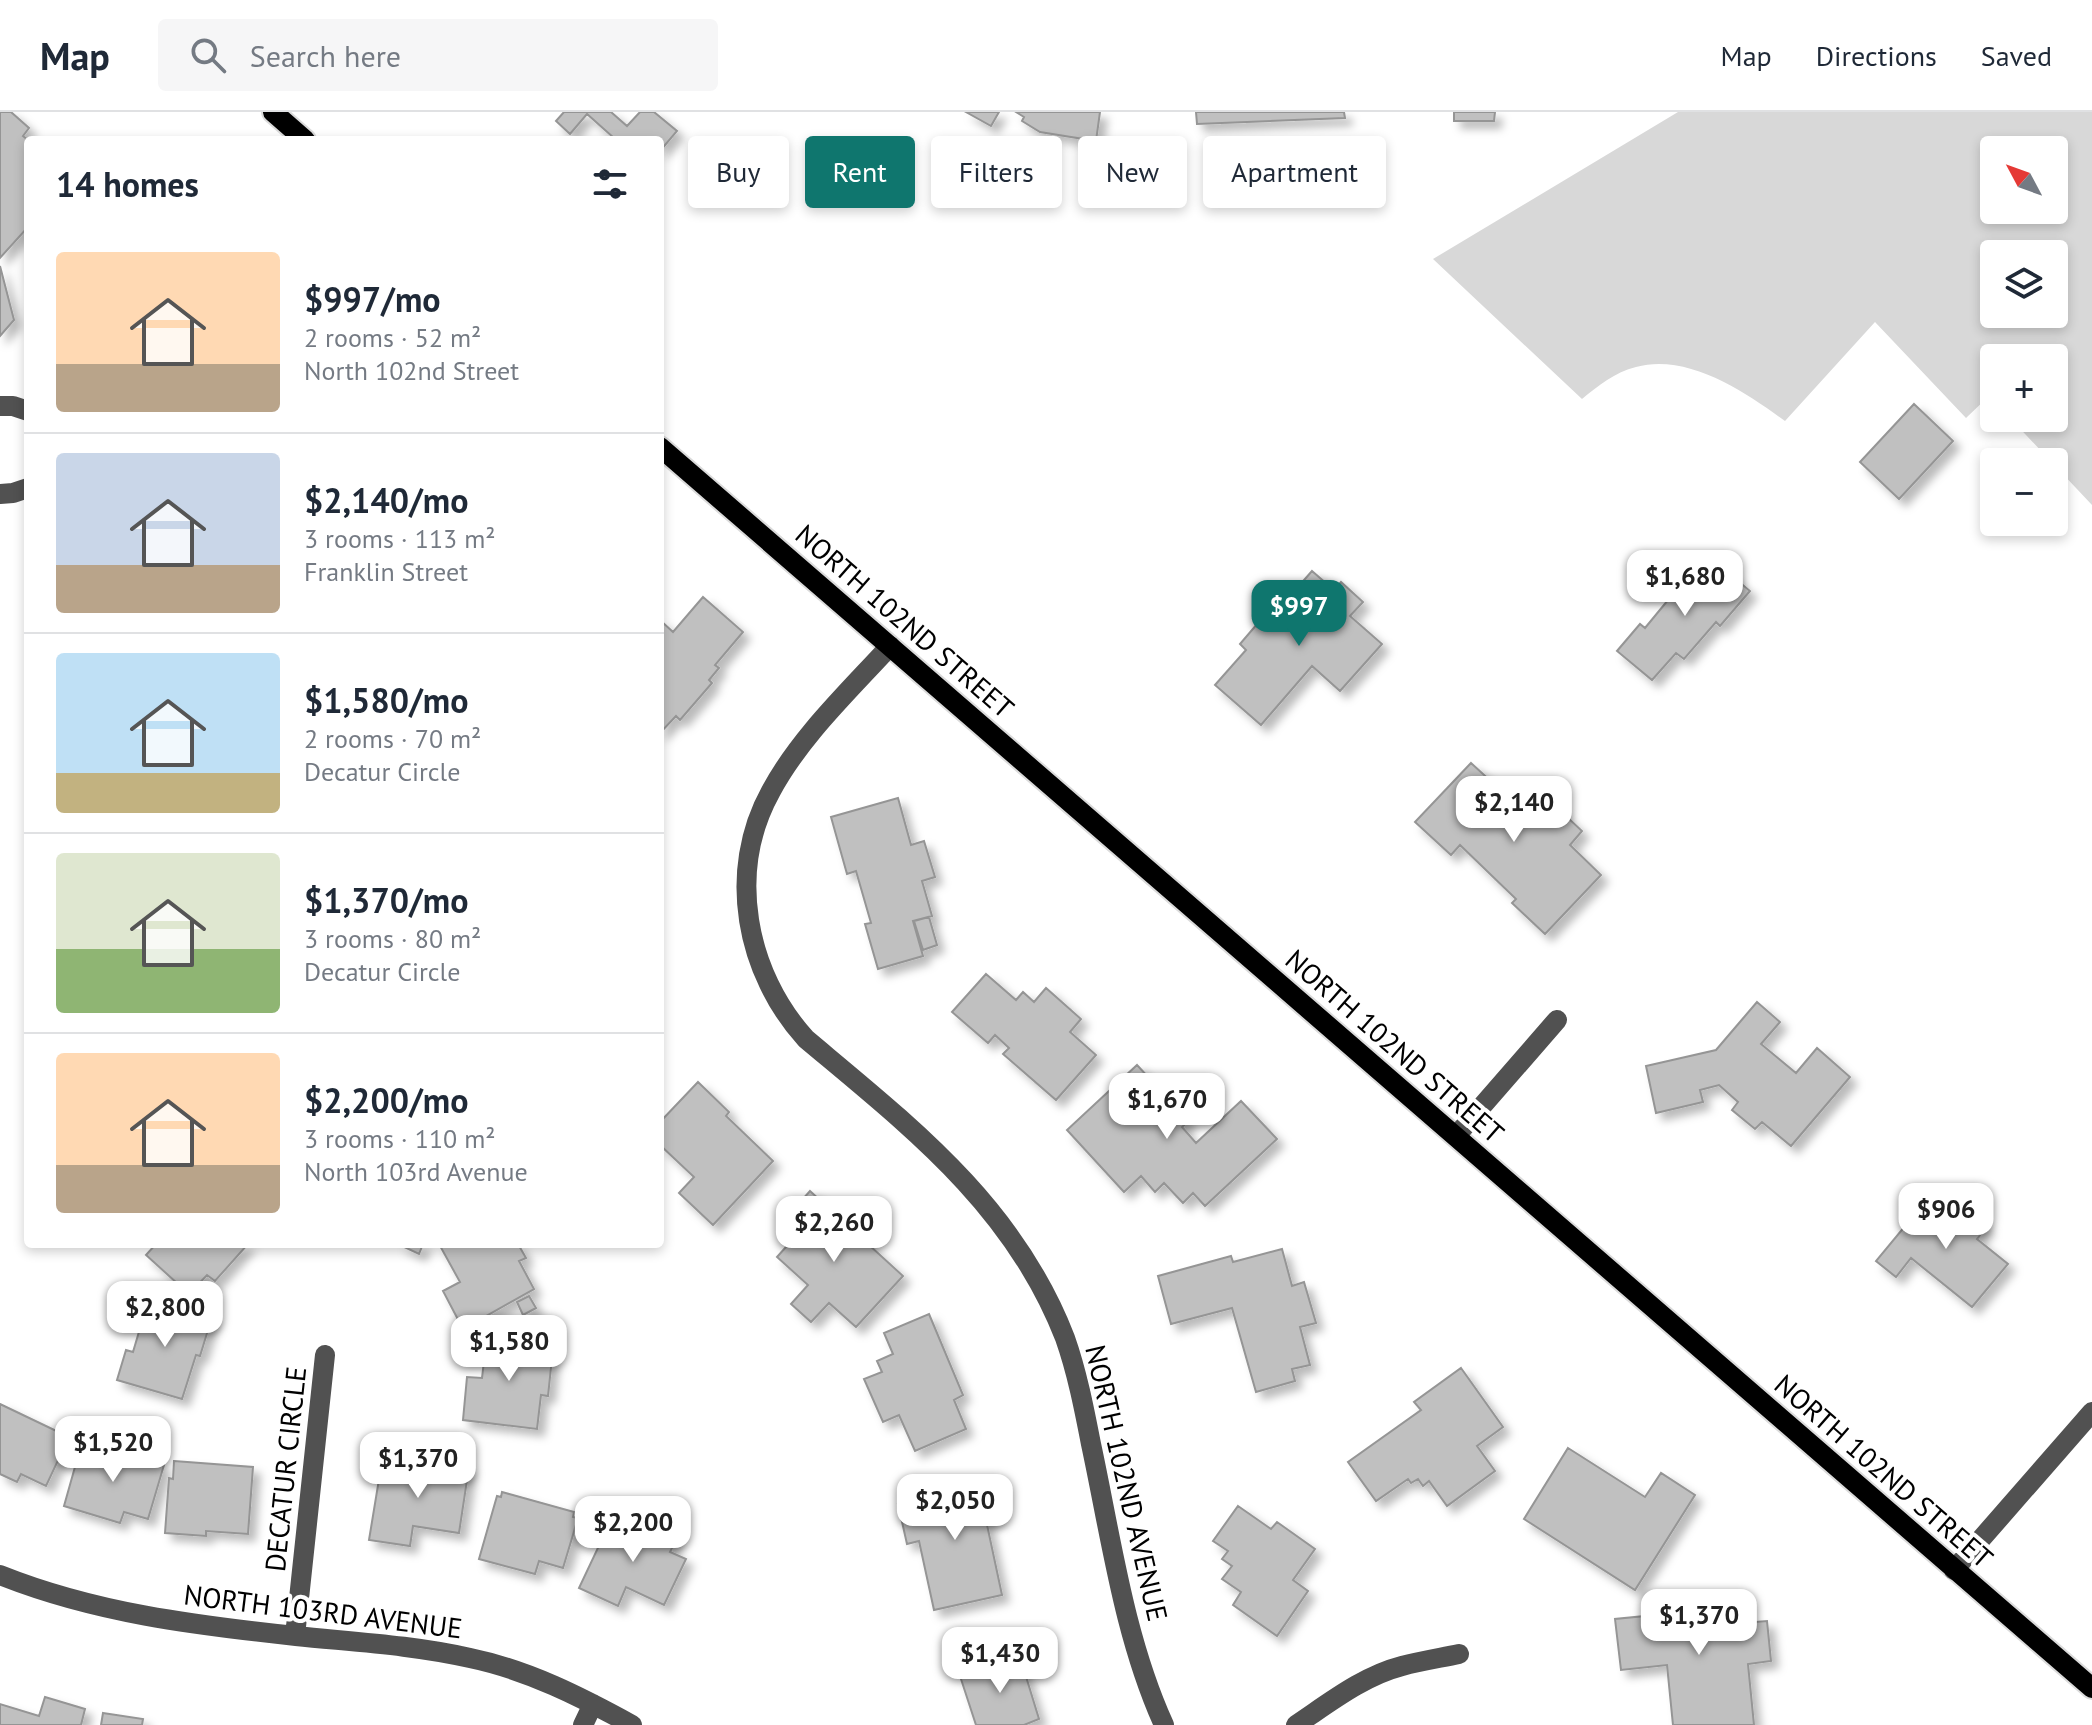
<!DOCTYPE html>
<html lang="en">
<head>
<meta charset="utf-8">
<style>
	:root { --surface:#fff; --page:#f6f6f7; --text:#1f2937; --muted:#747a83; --line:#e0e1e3; --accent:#0f766e }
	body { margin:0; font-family:"PT Sans",sans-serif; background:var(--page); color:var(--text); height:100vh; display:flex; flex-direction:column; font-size:30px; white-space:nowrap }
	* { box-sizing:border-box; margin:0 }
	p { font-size:26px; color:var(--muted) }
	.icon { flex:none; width:44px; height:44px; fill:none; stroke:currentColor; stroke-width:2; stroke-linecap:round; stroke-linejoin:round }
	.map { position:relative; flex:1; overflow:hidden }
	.side { position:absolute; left:24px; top:24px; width:640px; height:1112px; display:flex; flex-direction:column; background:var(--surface); border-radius:8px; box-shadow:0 4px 12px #0003 }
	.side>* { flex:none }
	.guide { position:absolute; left:688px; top:24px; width:760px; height:72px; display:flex; gap:16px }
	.needle { width:52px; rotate:311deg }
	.buttons { position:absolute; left:1980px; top:24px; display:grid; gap:16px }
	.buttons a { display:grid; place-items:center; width:88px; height:88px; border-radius:8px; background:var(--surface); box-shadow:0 4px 12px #0003; font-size:40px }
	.price { position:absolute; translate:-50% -68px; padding:0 18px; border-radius:16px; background:#fff; color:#222; font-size:26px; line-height:52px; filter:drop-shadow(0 2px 4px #0008) }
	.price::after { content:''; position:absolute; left:50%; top:48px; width:24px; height:18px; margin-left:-12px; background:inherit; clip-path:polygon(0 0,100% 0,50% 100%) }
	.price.active { background:var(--accent); color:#fff }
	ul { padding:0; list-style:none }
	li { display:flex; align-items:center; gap:24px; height:200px; padding:0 32px }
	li+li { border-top:2px solid var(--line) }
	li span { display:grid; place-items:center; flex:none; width:224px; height:160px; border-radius:8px; color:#555 }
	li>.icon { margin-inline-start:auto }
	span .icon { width:96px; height:96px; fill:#fffc; stroke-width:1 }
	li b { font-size:34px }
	h2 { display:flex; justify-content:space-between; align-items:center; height:96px; padding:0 32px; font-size:34px }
	.pill { padding:0 28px; border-radius:8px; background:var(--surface); box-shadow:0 4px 12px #0003; font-size:28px; line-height:72px }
	.pill.active { background:var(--accent); color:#fff }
	header { display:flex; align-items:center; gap:48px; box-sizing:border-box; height:112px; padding:0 40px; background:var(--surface); border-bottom:2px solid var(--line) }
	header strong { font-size:38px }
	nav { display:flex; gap:44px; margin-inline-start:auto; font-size:28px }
	.search { width:560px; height:72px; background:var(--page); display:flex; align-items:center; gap:20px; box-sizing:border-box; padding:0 28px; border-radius:8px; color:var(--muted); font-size:30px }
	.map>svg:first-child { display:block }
	.green { fill:#d8d8d8; fill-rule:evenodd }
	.building { fill:#c0c0c0; stroke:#959595; stroke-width:2; filter:url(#shadow) }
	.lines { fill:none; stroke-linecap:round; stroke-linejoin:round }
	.major-casing { stroke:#dbdbdb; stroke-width:24 }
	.minor { stroke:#515151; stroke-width:20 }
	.major { stroke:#000; stroke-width:20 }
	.labels { text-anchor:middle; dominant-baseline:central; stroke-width:8; stroke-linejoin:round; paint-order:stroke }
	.street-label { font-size:28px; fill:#000; stroke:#fff }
</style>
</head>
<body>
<header>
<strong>Map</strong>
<div class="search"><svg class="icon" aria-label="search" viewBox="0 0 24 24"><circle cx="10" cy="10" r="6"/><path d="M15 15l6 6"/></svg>Search here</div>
<nav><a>Map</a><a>Directions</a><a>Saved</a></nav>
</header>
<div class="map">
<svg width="2092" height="1613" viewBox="0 0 2092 1613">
	<defs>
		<filter id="shadow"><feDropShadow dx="7" dy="7" stdDeviation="4" flood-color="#0004"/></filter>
	</defs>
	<rect width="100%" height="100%" fill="#fff"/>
	<!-- green -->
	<path class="green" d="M1678 0H2092V393L2010 306H2054V246H1994V289L1989 284 1966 306 1875 210 1785 309C1745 280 1688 241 1636 255 1615 260 1598 274 1582 287L1433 147ZM1994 38H2054V98H1994ZM1994 142H2054V202H1994Z"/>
	<!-- building -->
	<path class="building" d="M0 0H11L29 16 23 24 28 28V115L0 146Z
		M564 0H611L627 14 640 0H654L677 19 660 39V28H612L614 26 587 2 570 22 556 9Z
		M966 0H999L991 14Z
		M1016 0H1100L1096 29 1040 20 1022 9 1024 5Z
		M1196 0H1344L1345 6 1197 12Z
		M1454 0H1495L1494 9H1454Z
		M0 154 14 208 0 224Z
		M1914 292 1953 329 1899 387 1860 350Z
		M1706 442 1750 479 1720 514 1716 510 1684 547 1676 541 1652 568 1617 539 1640 512 1645 516Z
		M1312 459 1334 478 1341 470 1363 490 1350 504 1382 532 1340 579 1312 554 1261 613 1215 573 1246 538 1240 532 1264 504 1269 508Z
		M703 485 743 520 715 553 719 556 709 568 712 571 680 608 676 604 660 621V508L673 520Z
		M1471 651 1518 694 1535 675 1582 719 1570 733 1601 763 1545 822 1512 791 1516 787 1460 733 1451 743 1415 710Z
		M898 686 911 733 924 729 935 765 922 769 932 804 913 809 923 844 878 857 865 812 871 811 856 759 847 762 831 705Z
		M929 805 937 833 923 838 914 809Z
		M986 862 1016 888 1023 880 1034 890 1046 876 1081 907 1070 920 1096 943 1056 988 1003 942 1009 936 995 923 988 931 952 900Z
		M1757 890 1780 910 1761 932 1796 961 1817 936 1850 965 1791 1034 1762 1010 1755 1017 1732 998 1738 990 1719 973 1700 978 1703 990 1656 1001 1646 954 1716 938Z
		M1137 953 1189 1009 1182 1015 1196 1031 1241 989 1277 1027 1205 1094 1193 1081 1183 1091 1164 1071 1155 1080 1141 1064 1124 1080 1067 1018Z
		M698 970 729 1000 726 1004 773 1049 713 1113 679 1081 694 1065 660 1033V1010Z
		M810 1079 903 1164 856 1215 829 1191 811 1210 791 1192 808 1173 777 1145 795 1125 781 1112Z
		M1925 1090 1944 1105 1957 1090 1987 1115 1977 1127 2008 1152 1972 1195 1911 1146 1896 1165 1876 1149Z
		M156 1132H248L215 1169 207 1163 189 1182 146 1143Z
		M398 1132H423L419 1142Z
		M439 1132H518L526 1146 519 1149 534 1177 463 1217 443 1179 460 1170Z
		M1282 1137 1292 1174 1304 1170 1316 1211 1300 1215 1310 1253 1292 1257 1295 1269 1256 1280 1232 1196 1171 1212 1158 1164 1231 1144 1233 1150Z
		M529 1184 536 1196 523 1203 517 1190Z
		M149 1186 212 1205 200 1244 196 1243 182 1287 117 1268 126 1238 133 1240Z
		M929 1202 963 1283 954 1288 966 1317 915 1339 899 1303 883 1310 864 1267 882 1260 877 1249 893 1242 884 1221Z
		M487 1223 545 1229 543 1245 552 1246 548 1284 541 1283 537 1317 463 1308 467 1265 482 1266Z
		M1461 1256 1503 1315 1477 1334 1495 1359 1447 1394 1429 1369 1423 1374 1418 1367 1411 1371 1408 1367 1376 1389 1348 1350 1421 1298 1414 1290Z
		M0 1292 69 1325 46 1374 21 1362 17 1370 0 1362Z
		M82 1330 164 1353 148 1407 124 1400 120 1411 64 1394Z
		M1568 1336 1645 1385 1661 1361 1695 1383 1635 1478 1524 1407Z
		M414 1346 469 1355 459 1421 413 1414 410 1434 369 1428 382 1349 413 1354Z
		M174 1349 253 1355 248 1422 206 1419V1424L165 1421 169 1366 173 1367Z
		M987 1366 996 1406 986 1408 1002 1483 934 1498 919 1429 907 1432 898 1392 925 1386 924 1379Z
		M502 1380 574 1400 573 1405 578 1406 563 1456 539 1449 535 1462 479 1447 497 1384 501 1385Z
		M1238 1394 1271 1417 1277 1410 1315 1437 1293 1468 1308 1479 1277 1524 1233 1493 1241 1480 1222 1467 1232 1454 1222 1447 1228 1439 1213 1429Z
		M613 1404 644 1418 647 1412 677 1426 670 1440 686 1447 664 1493 626 1475 618 1494 579 1476Z
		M1739 1483 1742 1511 1767 1509 1771 1549 1748 1552 1754 1613H1673L1667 1553 1621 1558 1615 1507 1665 1502 1664 1490Z
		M1020 1545 1039 1607 1024 1613H976L960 1564Z
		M45 1585 85 1597 81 1613H0V1592L39 1604Z
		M103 1601 143 1607 142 1613H101Z"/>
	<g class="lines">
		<!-- major casing -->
		<g class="major-casing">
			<path id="major" d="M273 0 305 28
				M660 335 2092 1576"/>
		</g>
		<!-- minor -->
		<path class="minor" d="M0 294H13L28 299
			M0 382 13 381 28 376
			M890 534C849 579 800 625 771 679 726 760 746 861 806 927 911 1015 1014 1094 1065 1226 1077 1260 1084 1296 1091 1332 1111 1425 1124 1525 1164 1613
			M1456 1024 1557 908
			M1954 1458 2092 1300
			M0 1463C95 1501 194 1513 296 1524 354 1530 413 1533 470 1546 528 1558 581 1585 632 1613
			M295 1524 325 1243
			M583 1613 593 1592
			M1296 1613C1329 1591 1363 1564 1402 1554 1421 1549 1440 1546 1459 1542"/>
		<!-- major -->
		<use href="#major" class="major"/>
	</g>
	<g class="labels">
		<!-- street labels -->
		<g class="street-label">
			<text transform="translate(905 509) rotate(41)">NORTH 102ND STREET</text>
			<text transform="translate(1395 934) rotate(41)">NORTH 102ND STREET</text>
			<text transform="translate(285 1357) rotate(-84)">DECATUR CIRCLE</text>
			<text transform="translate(1884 1359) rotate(41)">NORTH 102ND STREET</text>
			<text transform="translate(1127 1371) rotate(77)">NORTH 102ND AVENUE</text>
			<text transform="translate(323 1499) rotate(7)">NORTH 103RD AVENUE</text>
		</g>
	</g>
</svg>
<div class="buttons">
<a><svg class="needle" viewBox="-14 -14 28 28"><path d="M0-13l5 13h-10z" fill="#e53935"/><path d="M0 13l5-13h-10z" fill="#747a83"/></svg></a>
<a><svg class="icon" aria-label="layers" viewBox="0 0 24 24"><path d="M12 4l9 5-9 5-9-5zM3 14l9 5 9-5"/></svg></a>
<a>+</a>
<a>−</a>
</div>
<b class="price" style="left:1685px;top:506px">$1,680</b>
<b class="price active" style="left:1299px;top:536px">$997</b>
<b class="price" style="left:1514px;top:732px">$2,140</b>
<b class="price" style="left:1167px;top:1029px">$1,670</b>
<b class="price" style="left:1946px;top:1139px">$906</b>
<b class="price" style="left:834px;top:1152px">$2,260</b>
<b class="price" style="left:165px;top:1237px">$2,800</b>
<b class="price" style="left:509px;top:1271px">$1,580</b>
<b class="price" style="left:113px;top:1372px">$1,520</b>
<b class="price" style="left:418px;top:1388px">$1,370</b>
<b class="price" style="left:955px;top:1430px">$2,050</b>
<b class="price" style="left:633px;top:1452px">$2,200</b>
<b class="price" style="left:1699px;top:1545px">$1,370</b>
<b class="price" style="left:1000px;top:1583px">$1,430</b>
<div class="guide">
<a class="pill">Buy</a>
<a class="pill active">Rent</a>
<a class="pill">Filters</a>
<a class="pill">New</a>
<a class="pill">Apartment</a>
</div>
<section class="side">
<h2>14 homes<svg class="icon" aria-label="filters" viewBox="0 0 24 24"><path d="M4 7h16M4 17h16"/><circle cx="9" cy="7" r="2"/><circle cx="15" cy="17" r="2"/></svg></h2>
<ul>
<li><span style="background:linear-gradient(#ffd9b3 70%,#b9a48a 0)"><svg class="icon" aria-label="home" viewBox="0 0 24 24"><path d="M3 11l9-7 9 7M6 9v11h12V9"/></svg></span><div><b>$997/mo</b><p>2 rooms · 52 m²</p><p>North 102nd Street</p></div></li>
<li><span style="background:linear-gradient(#c9d6e8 70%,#b9a48a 0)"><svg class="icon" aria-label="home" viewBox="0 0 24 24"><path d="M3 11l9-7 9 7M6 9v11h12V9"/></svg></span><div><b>$2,140/mo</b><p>3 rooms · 113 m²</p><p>Franklin Street</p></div></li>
<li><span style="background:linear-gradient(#bfe0f5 75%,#c2b280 0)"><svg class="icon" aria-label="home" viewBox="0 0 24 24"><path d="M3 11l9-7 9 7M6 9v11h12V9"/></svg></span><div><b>$1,580/mo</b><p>2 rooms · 70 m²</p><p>Decatur Circle</p></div></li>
<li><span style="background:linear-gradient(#dfe7d0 60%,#8fb573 0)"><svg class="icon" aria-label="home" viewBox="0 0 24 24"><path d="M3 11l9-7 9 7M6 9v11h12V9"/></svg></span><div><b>$1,370/mo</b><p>3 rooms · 80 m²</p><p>Decatur Circle</p></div></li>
<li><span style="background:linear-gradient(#ffd9b3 70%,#b9a48a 0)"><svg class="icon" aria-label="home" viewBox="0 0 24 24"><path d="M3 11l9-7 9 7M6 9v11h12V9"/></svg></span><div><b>$2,200/mo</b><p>3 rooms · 110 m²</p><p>North 103rd Avenue</p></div></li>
</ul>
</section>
</div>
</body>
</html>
